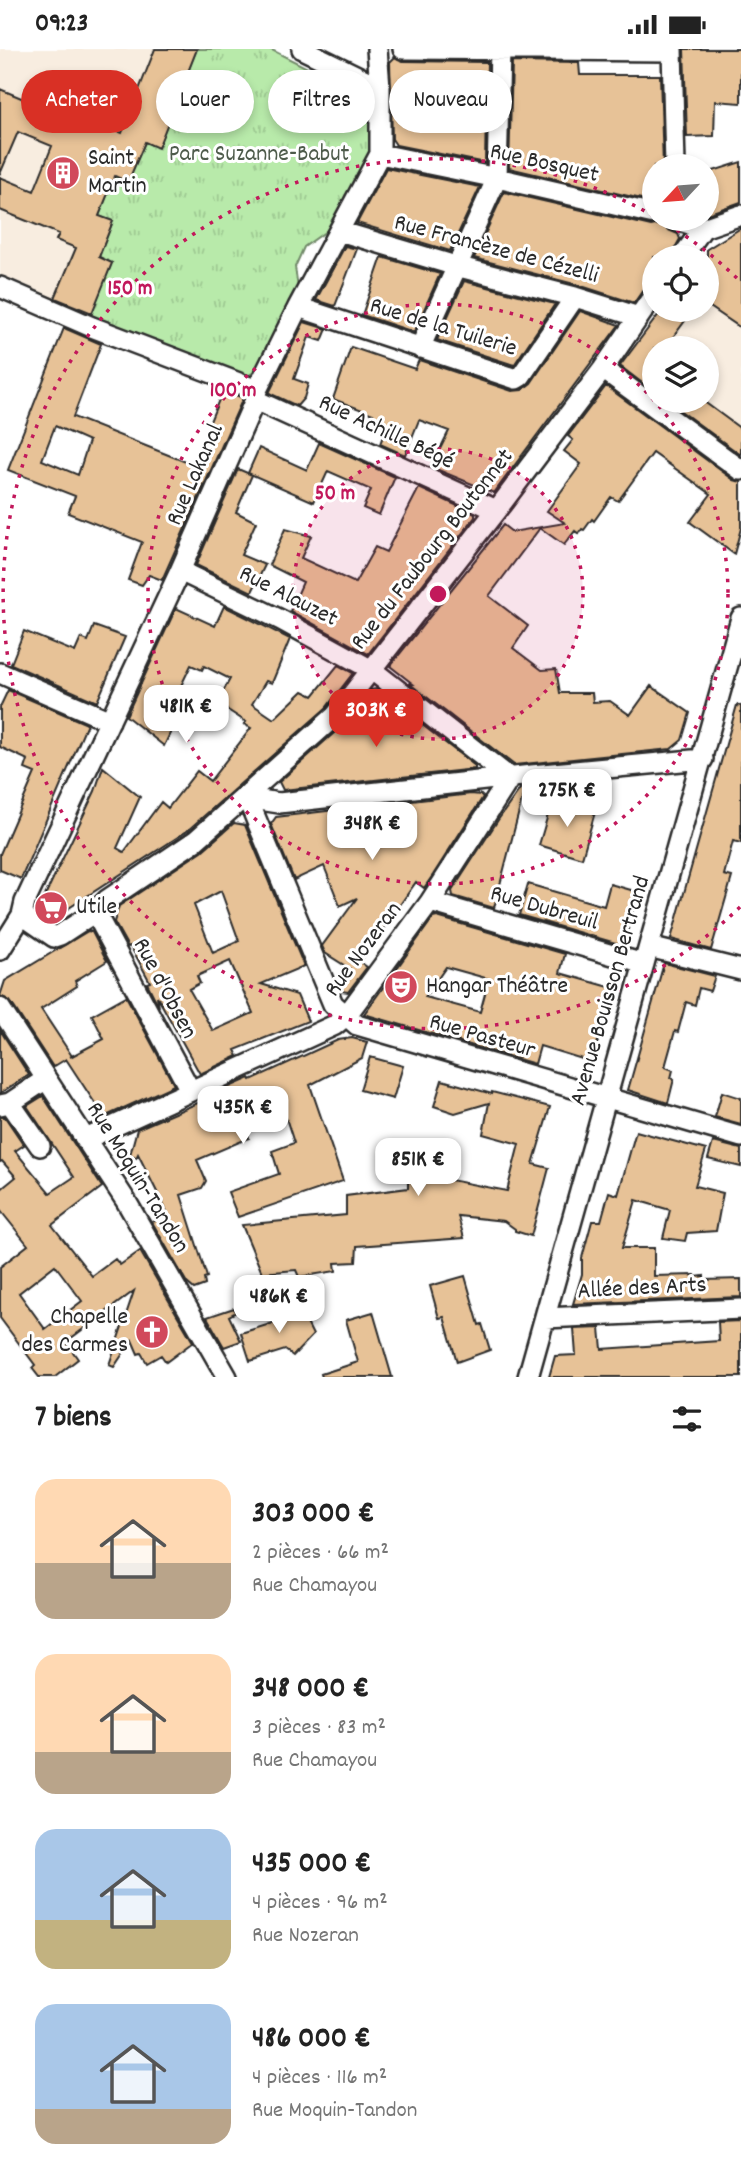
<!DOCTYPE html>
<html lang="fr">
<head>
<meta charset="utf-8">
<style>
	:root { --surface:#fff; --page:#f6f6f6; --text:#222; --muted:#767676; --accent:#d93025 }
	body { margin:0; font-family:Dekko,sans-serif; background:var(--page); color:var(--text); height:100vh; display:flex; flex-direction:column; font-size:26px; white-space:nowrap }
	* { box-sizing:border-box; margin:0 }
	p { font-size:23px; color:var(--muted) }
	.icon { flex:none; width:38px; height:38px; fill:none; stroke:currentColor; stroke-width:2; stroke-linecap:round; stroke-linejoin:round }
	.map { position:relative; height:1328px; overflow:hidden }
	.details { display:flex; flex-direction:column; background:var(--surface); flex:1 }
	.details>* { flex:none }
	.hud { position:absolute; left:21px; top:21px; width:700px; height:63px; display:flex; gap:14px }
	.needle { width:46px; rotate:244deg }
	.tools { position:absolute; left:642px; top:105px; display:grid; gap:14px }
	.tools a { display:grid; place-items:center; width:77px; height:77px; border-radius:50%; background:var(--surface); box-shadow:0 4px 10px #0003; font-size:35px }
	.price { position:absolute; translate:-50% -60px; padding:0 16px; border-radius:14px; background:#fff; color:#222; font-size:23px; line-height:46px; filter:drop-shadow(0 2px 4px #0008) }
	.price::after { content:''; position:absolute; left:50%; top:42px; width:21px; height:16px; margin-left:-10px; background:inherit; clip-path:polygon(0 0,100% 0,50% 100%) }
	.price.on { background:var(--accent); color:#fff }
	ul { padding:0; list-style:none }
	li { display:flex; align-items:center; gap:21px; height:175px; padding:0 35px }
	li span { display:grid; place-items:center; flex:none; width:196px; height:140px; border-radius:21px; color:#555 }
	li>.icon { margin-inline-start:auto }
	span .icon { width:84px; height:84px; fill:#fffc; stroke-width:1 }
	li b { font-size:30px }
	h2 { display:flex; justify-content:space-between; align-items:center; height:84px; padding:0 35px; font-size:30px }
	.pill { padding:0 24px; border-radius:32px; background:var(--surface); box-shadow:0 4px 10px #0003; font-size:24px; line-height:63px }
	.pill.on { background:var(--accent); color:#fff }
	.status { display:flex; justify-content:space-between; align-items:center; height:49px; padding:0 35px; background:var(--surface); direction:ltr }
	.status svg { height:19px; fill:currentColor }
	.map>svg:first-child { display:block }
	.built { fill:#f8ede0 }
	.grass { fill:url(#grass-tufts); stroke:#728a6a; stroke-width:2 }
	.building { fill:#e7c297; stroke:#2b2b2b; stroke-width:2; fill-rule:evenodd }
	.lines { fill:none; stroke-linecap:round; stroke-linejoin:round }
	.street-casing { stroke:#2b2b2b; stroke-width:24 }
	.street { stroke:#fff; stroke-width:19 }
	.ring { fill:none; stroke:#c2185b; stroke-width:3.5; stroke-dasharray:3.5 7 }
	.labels { text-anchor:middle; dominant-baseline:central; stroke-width:6; stroke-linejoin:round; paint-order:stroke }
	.park-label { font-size:24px; fill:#4e5b4b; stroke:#fff }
	.poi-label { font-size:24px; fill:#2b2b2b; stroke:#fff; text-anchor:start }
	.street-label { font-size:24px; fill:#2b2b2b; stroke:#fff }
	.centre { fill:#c2185b; stroke:#fff; stroke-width:3.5 }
	.ring-label { font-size:21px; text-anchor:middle; font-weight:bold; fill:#c2185b; stroke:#fff; stroke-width:6; stroke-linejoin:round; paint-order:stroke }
</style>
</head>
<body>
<div class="status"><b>09:23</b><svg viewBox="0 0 49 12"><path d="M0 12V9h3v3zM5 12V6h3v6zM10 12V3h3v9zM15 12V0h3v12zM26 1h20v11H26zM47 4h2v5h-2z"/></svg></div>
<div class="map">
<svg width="741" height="1328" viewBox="0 0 741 1328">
	<defs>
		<pattern id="grass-tufts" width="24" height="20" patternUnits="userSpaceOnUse" patternTransform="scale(1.75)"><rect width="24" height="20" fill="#b8eaaa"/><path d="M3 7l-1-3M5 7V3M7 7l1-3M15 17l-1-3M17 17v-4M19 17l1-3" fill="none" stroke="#9ec992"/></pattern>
	</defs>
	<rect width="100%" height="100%" fill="#fff"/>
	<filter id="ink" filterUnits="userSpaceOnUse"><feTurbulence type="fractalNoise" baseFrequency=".0143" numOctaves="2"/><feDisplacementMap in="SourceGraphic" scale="14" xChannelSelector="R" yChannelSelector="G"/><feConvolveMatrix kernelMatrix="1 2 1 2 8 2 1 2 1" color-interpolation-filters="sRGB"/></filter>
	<g filter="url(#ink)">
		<!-- built -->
		<path class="built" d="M0 0H197L158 99 145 94 128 133 115 128 99 166 113 172 112 214 90 267 0 228Z
			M707 256 741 279V408L662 352H707V299H654V347L618 319 662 261H707Z"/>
		<!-- grass -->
		<path class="grass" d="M197 0H270L371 51 372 102 329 180 304 198 295 218 298 239 256 322 242 330 90 267 112 214 99 208 113 172 99 167 115 127 128 132 145 93 158 98Z"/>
		<!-- building -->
		<path class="building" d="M155 0H197L158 99 145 93 128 133 115 127 99 167 113 172 99 208 112 214 92 264 55 249 76 199 56 191 59 185 0 161V128L34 142 52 97 18 83 0 125V40L100 82 103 76 122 84Z
			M684 0H741V54L715 52 714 87 687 88Z
			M395 8 403 12 487 13 485 114 396 96 392 90 390 13Z
			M512 13 579 14 580 26H660L663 117H654V153L509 119Z
			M741 113V153L707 165V124Z
			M386 119 480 138 450 202 357 174Z
			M504 143 651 177 661 175 668 181 678 185 680 190 670 208H654V225L634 254 578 236 474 209Z
			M741 179V279L707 256V200Z
			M345 197 357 200 335 257 316 251Z
			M382 208 440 225 414 283 362 266Z
			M464 232 555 255 514 316 437 291Z
			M662 261H693L665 299H654V343L620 317Z
			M580 262 619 276 494 444 431 418 449 382 419 371 405 406 380 395 387 376 371 370 373 365 333 350 351 298 415 320 419 311 512 342 522 341 531 334Z
			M304 273 327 280 322 292 309 288 294 330 308 335 304 349 297 357 269 344Z
			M64 279 101 295 73 368 191 415 200 418 213 386 206 382 223 341 243 349 162 531 149 526 142 536 128 531 142 493 68 464 75 447 8 421ZM55 377 89 392 78 426 42 411Z
			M606 337 734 431 741 433V479L734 505 690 473 711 445 653 404 618 452 611 448 594 472 592 470 584 481 582 480 579 485 575 482 564 496 540 479 489 547 528 577 513 599 542 621 556 620 560 644H592L593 653 610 652 630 666 651 637 690 664 682 691 671 700 514 716 410 635H413L390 617 503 476 512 483 565 474 547 462 581 415 564 402 573 391 568 387Z
			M667 352H703L741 380V406Z
			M319 394 395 428 379 466 363 459 371 441 328 422 314 453 248 424 259 399 307 421Z
			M238 420 252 426 236 463 256 473 241 506 265 516 252 543 196 516Z
			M419 439 475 465V468L368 605 290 562 303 533 269 516 285 480 311 487 301 509 355 534 375 498 386 503Z
			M224 557 290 590 272 634 266 632 252 655 274 670 303 642 313 647 338 616 353 624 326 659 187 782 55 868 39 859 95 742 103 718 140 748 117 799 124 803 161 753 168 759 197 722 210 732 251 679 244 675 246 673 217 654 230 630 204 617 202 621 191 616 177 645 187 649 164 697 126 667 176 559 215 577Z
			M94 577 125 588 97 653 11 615 24 582 75 603 81 589 88 592Z
			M376 640 475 717V720L283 741 279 733 343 676 371 641Z
			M8 641 87 675 21 830 0 821V805L35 724 25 720 28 711 0 698V658Z
			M737 656 741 657V794L733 792 724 826 732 828 711 901 671 890Z
			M525 739 494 859 453 847 452 842 498 771 520 740Z
			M471 745 481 746 483 748 433 826 424 839 416 833 360 913 367 918 348 943 341 942 338 936 350 920 325 904 322 897 357 849 340 857 324 817 294 831 271 775 276 768Z
			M552 752 595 763 582 809 539 796Z
			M234 774 245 776 304 917 261 935 297 946 308 972 235 1001 238 1007 200 1025 157 947 159 958 147 934 150 933 136 907 130 897 128 898 114 873 119 857 202 802ZM221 842 239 892 213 904 194 856ZM230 912 253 964 213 982 189 940 200 934 197 927Z
			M528 835 604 857 610 835 638 843 625 891 619 895 519 866Z
			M437 868 565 905 560 924 613 939 592 1013 540 997 535 1015 364 965 433 869ZM446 918 489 930 480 963 425 948Z
			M88 882 92 883 107 912 75 932 77 937 41 960 72 1007 70 1008 104 990 92 966 126 947 174 1036 104 1068 66 1010 53 1018 10 952 0 947 5 932Z
			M664 914 715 927 710 942 699 939 695 956 686 953 678 983 675 982 665 1018 673 1021 671 1029 674 1030 668 1054 628 1041Z
			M0 981 29 1026 0 1044Z
			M352 989 367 993 362 1009 310 1036 343 1132 238 1168 228 1143 279 1125 272 1102 294 1094 284 1063 246 1077 249 1089 197 1111 206 1132 202 1139 181 1146 207 1228 204 1229 205 1236 194 1240 187 1234 152 1173 169 1167 138 1105 136 1109 130 1106 137 1080 212 1048 211 1046 250 1029 251 1031 338 991Z
			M370 1008 403 1017 393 1050 360 1041Z
			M442 1031 492 1045V1043L550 1058 533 1115 549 1119 531 1187 515 1182V1180L504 1172 458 1167 464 1189 357 1197 356 1213 335 1214 336 1222 299 1228 296 1221 262 1224 242 1176 346 1166V1147L408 1139V1118L444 1107 450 1131 507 1142 519 1095 483 1085 489 1054 455 1064 434 1057Z
			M722 1043 741 1049V1075L715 1068Z
			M43 1047 102 1138 52 1176 92 1227 115 1210 120 1216 140 1202 193 1293 166 1313 161 1306 147 1314 141 1304 138 1305 132 1291 114 1318 109 1316 134 1242 66 1293 78 1310 55 1328H39L32 1319 35 1316 0 1269V1218L28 1196 0 1161V1141L16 1128 2 1112 0 1113V1068H5L24 1096 15 1102 50 1144 74 1128 27 1057ZM55 1216 82 1252 45 1280 19 1244Z
			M636 1082 706 1101 695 1137 723 1144 716 1182 687 1184 685 1192 663 1189 670 1161 636 1151 622 1199H654V1227L695 1226 696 1228 704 1227V1231L741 1230V1248L573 1255 582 1225V1209L592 1172H601L609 1143 618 1146Z
			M713 1093 741 1100V1118L708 1110Z
			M465 1227 479 1276 482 1275 490 1301 457 1313 444 1268 439 1269 430 1237Z
			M297 1254 313 1286 293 1307 285 1301 250 1312 241 1284 286 1270 283 1258Z
			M234 1259 236 1263 229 1267 241 1292 224 1298 207 1268Z
			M373 1263 392 1328H322L321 1325 358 1313 346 1271Z
			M741 1272V1328H549L555 1307 576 1306 574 1280 600 1279 602 1300 719 1292 718 1273Z"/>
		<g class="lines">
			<!-- street casing -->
			<g class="street-casing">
				<path id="street" d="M302 0 380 38
					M403 0 672 2
					M672 0 675 117
					M380 105 497 129 654 165
					M672 170 703 179
					M339 182 456 217 575 248 639 268
					M682 208 703 179 741 166
					M0 238 92 278 257 341
					M298 258 516 330 521 327 575 248
					M420 299 497 129 500 0
					M603 320 741 421
					M255 351 496 461
					M0 624 110 672
					M249 745 251 758 333 955 357 976 741 1088
					M249 745 260 751 279 754 532 726 703 710
					M430 853 644 915
					M95 863 190 1041
					M22 866 54 888 60 886 95 863 107 851 195 792 335 667 502 454 603 320 654 246
					M649 898 741 921
					M0 901 22 866 25 853 180 522 255 351 257 341 298 258 380 105V38L377 0
					M0 959 126 1152 227 1328
					M10 1054 40 1097
					M0 1056 10 1054 46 1030
					M86 1090 335 976 346 967 430 853 510 729 372 621 281 571 180 522
					M545 1269 741 1260
					M528 1328 741 569"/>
			</g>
			<!-- street -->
			<use href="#street" class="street"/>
		</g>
	</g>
	<!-- distance rings -->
	<circle cx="438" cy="545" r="145" fill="#c2185b" fill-opacity=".12"/>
	<g class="ring">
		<circle cx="438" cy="545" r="145"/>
		<circle cx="438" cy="545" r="290"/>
		<path d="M740 858A435 435 0 1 1 652 166M659 170A435 435 0 0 1 740 232"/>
	</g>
	<!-- icons -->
	<defs>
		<g id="building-disc" transform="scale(1.75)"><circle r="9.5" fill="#d1495b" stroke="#fff"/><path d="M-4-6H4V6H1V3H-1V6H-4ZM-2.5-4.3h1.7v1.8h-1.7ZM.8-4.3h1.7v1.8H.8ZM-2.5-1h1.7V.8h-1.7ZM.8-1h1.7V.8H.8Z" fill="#fff"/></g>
		<g id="supermarket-disc" transform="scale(1.75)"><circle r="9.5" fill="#d1495b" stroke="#fff"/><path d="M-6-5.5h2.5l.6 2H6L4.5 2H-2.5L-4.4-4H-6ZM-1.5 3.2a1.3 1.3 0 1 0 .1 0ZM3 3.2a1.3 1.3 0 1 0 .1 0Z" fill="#fff"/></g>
		<g id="theatre-disc" transform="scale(1.75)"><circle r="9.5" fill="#d1495b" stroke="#fff"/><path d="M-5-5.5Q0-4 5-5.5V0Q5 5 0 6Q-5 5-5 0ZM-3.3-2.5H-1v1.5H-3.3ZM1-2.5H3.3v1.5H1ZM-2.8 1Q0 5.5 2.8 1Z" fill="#fff"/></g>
		<g id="church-disc" transform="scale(1.75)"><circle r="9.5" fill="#d1495b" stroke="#fff"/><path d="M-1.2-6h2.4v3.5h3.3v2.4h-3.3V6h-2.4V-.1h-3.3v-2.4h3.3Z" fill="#fff"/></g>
	</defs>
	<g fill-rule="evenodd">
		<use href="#building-disc" x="63" y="124"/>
		<use href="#supermarket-disc" x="51" y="859"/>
		<use href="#theatre-disc" x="401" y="938"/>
		<use href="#church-disc" x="152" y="1283"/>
	</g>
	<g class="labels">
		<!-- park labels -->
		<g class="park-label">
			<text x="259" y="106">Parc Suzanne-Babut</text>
		</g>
		<!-- poi labels -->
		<g class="poi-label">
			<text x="88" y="110">Saint<tspan x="88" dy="28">Martin</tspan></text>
			<text x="76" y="859">Utile</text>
			<text x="426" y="938">Hangar Théâtre</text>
			<text x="128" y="1269" text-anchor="end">Chapelle<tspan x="128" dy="28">des Carmes</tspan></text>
		</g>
		<!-- street labels -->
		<g class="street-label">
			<text transform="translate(544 115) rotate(13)">Rue Bosquet</text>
			<text transform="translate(496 201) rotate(15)">Rue Francèze de Cézelli</text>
			<text transform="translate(443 279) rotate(17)">Rue de la Tuilerie</text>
			<text transform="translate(386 384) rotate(25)">Rue Achille Bégé</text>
			<text transform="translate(196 426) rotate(-66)">Rue Lakanal</text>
			<text transform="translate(433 501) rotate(-52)">Rue du Faubourg Boutonnet</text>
			<text transform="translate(288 548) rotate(27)">Rue Alauzet</text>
			<text transform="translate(544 860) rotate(16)">Rue Dubreuil</text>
			<text transform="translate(364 901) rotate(-53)">Rue Nozeran</text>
			<text transform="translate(164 940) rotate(62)">Rue d'Obsen</text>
			<text transform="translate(611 942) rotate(-74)">Avenue Bouisson Bertrand</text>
			<text transform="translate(482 988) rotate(16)">Rue Pasteur</text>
			<text transform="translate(137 1129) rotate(58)">Rue Moquin-Tandon</text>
			<text transform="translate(642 1240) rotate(-3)">Allée des Arts</text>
		</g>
	</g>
	<circle cx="438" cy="545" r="10" class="centre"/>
	<g class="ring-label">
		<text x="130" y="245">150 m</text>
		<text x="233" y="347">100 m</text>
		<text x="335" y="450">50 m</text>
	</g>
</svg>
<div class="tools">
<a><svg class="needle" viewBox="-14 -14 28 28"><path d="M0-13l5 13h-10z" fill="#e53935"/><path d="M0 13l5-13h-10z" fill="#767676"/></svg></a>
<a><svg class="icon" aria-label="locate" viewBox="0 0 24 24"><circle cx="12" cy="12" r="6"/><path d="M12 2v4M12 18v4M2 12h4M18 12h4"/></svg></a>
<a><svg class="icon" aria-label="layers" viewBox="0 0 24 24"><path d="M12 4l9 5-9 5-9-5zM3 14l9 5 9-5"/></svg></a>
</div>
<b class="price" style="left:186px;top:696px">481K €</b>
<b class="price on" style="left:376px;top:700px">303K €</b>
<b class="price" style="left:567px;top:780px">275K €</b>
<b class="price" style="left:372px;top:813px">348K €</b>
<b class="price" style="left:243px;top:1097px">435K €</b>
<b class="price" style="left:418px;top:1149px">851K €</b>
<b class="price" style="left:279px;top:1286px">486K €</b>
<div class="hud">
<a class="pill on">Acheter</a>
<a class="pill">Louer</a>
<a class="pill">Filtres</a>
<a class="pill">Nouveau</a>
</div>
</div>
<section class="details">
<h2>7 biens<svg class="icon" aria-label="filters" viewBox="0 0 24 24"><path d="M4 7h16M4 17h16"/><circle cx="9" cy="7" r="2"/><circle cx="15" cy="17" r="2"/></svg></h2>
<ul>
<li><span style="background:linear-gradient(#ffd9b3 60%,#b9a48a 0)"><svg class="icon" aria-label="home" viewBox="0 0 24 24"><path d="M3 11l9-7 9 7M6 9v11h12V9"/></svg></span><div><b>303 000 €</b><p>2 pièces · 66 m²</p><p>Rue Chamayou</p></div></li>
<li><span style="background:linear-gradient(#ffd9b3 70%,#b9a48a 0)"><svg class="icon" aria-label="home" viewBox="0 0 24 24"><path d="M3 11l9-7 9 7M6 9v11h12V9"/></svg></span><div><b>348 000 €</b><p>3 pièces · 83 m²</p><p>Rue Chamayou</p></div></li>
<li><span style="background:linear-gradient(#a9c7e8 65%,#c2b280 0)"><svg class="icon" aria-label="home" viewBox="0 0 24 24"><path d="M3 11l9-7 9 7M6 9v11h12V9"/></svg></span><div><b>435 000 €</b><p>4 pièces · 96 m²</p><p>Rue Nozeran</p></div></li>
<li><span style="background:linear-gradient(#a9c7e8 75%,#b9a48a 0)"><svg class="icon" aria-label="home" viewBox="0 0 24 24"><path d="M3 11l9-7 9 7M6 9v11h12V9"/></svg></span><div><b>486 000 €</b><p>4 pièces · 116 m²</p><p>Rue Moquin-Tandon</p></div></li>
</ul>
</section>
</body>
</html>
